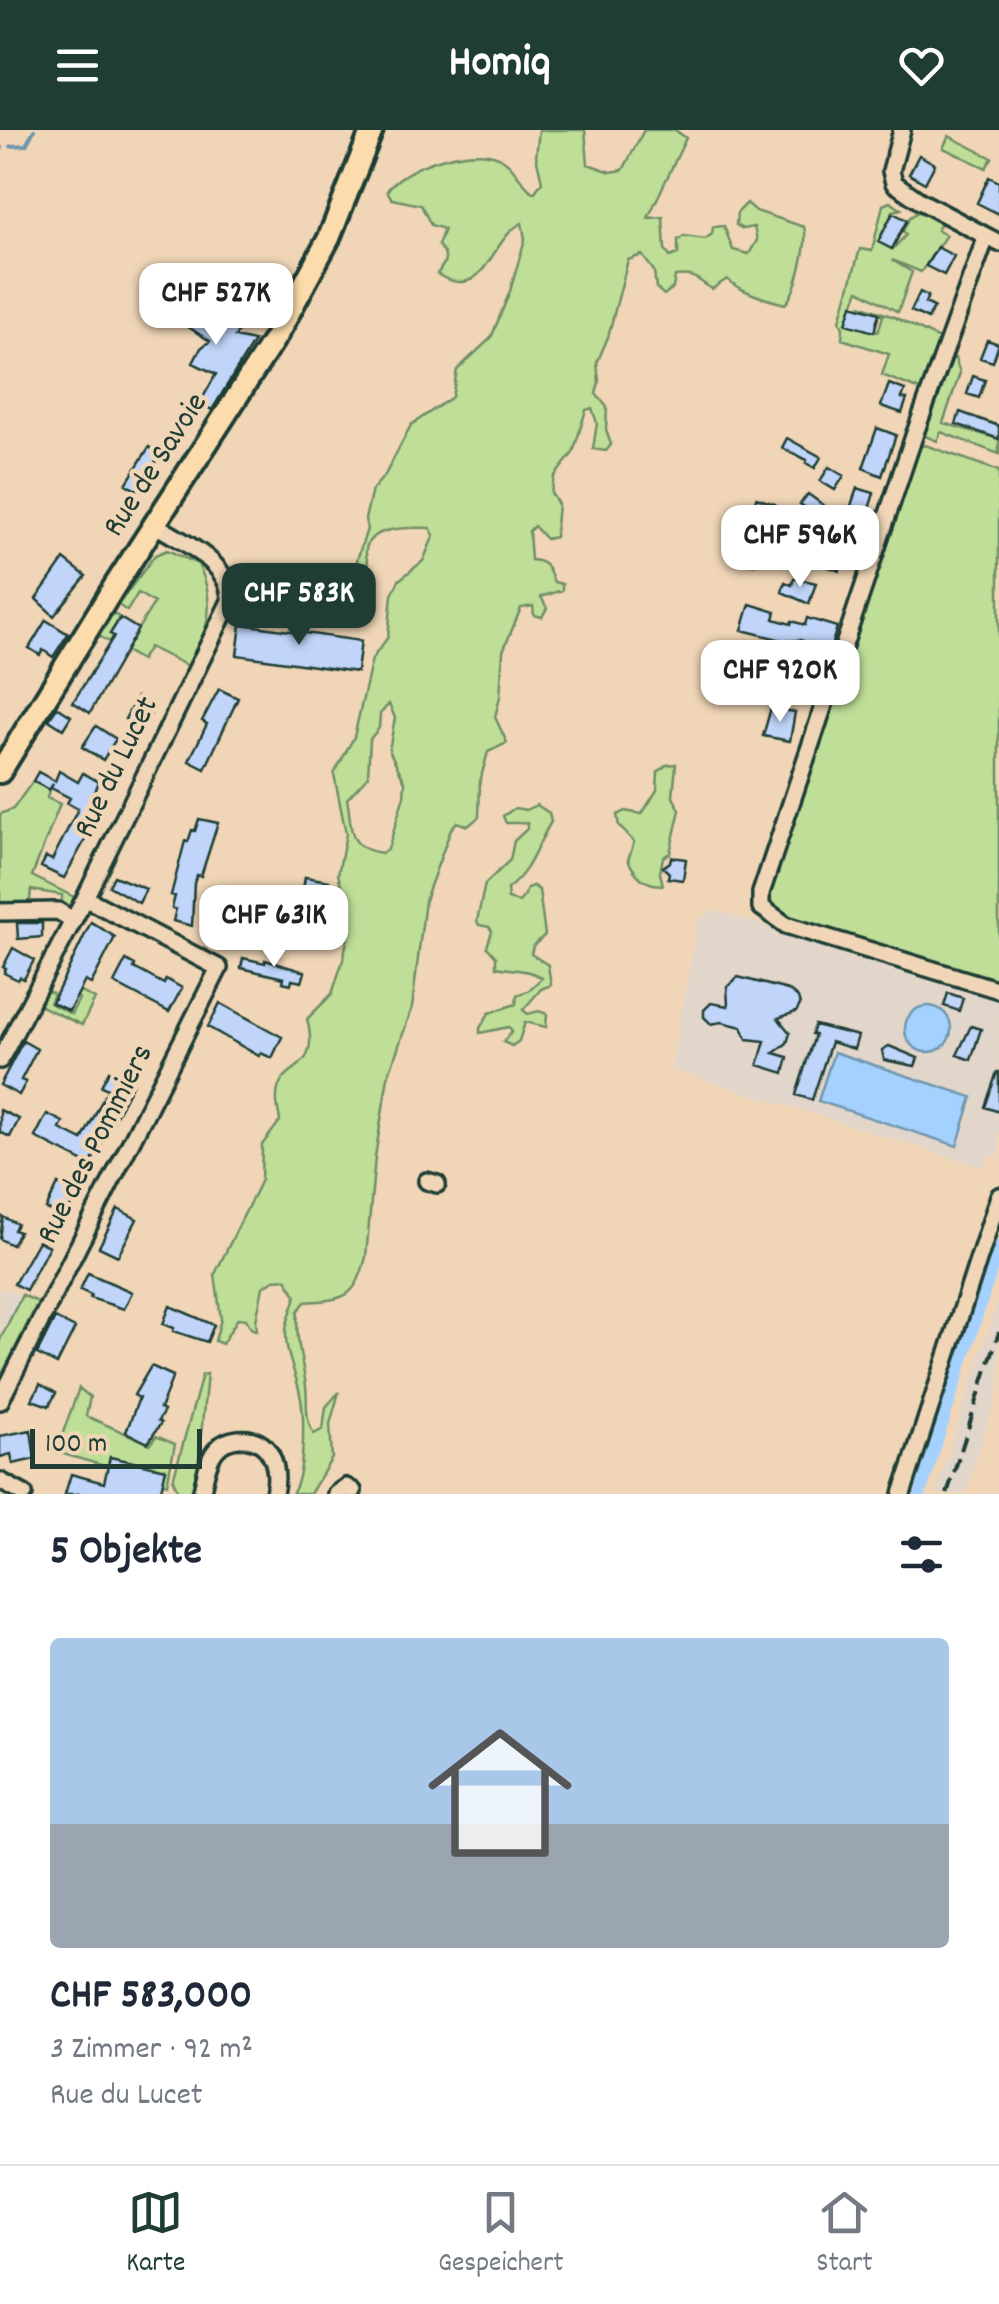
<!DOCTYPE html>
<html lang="de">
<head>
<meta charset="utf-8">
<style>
	:root { --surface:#fff; --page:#f2f2f3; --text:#1f2937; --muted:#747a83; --line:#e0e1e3; --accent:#1f3d34 }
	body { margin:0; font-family:Dekko,sans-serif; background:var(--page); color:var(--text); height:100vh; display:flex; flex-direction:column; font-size:38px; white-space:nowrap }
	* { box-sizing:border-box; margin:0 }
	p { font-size:32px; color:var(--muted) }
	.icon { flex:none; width:55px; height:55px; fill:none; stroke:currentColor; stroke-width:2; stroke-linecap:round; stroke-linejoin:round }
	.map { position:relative; height:1364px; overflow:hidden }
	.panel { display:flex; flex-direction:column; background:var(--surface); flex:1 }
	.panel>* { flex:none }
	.scale { position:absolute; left:30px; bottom:25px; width:172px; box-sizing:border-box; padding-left:10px; border:5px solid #1f3d34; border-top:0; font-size:28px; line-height:35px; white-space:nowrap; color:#1f3d34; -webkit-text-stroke:8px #f0d6b7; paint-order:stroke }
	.price { position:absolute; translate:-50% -85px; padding:0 22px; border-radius:20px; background:#fff; color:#222; font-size:32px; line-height:65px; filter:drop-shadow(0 2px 5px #0008) }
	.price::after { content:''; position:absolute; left:50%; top:60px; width:30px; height:22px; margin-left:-15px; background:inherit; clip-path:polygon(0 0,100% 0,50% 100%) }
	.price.active { background:var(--accent); color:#fff }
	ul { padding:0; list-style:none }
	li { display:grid; align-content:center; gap:20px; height:530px; padding:0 50px }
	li+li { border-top:2px solid var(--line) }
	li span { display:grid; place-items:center; height:310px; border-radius:10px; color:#555 }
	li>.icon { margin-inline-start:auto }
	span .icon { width:180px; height:180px; fill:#fffc; stroke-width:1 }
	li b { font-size:42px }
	h2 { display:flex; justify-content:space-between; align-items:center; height:120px; padding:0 50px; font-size:42px }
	header { display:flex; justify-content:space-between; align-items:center; height:130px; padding:0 50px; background:var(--accent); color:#fff; font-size:45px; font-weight:800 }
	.tabs { display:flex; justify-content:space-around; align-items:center; height:140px; border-top:2px solid var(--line); background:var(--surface); font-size:28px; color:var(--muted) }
	.tabs a { display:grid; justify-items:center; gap:5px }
	.tabs .active { color:var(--accent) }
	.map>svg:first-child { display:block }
	.built { fill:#e2d6cb }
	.green { fill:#bfdf98; stroke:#6f8e66; stroke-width:2.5; fill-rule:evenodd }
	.water { fill:#a4d1fe; stroke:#6f96ad; stroke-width:2.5 }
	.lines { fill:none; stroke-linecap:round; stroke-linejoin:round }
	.stream { stroke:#6f96ad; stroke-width:4 }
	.canal { stroke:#a4d1fe; stroke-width:12 }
	.building { fill:#c0d5f9; stroke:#1f3d34; stroke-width:2.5 }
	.minor-casing { stroke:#1f3d34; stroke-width:22 }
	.major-casing { stroke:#1f3d34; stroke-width:28 }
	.minor { stroke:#f0d6b7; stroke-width:15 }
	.major { stroke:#fcdcac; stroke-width:20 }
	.rail { stroke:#1f3d34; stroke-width:4; stroke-dasharray:15 8; stroke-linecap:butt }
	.labels { text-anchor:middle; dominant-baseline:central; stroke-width:9; stroke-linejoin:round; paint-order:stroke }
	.street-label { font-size:32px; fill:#1f3d34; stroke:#f0d6b7 }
</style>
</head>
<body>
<header><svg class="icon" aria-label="menu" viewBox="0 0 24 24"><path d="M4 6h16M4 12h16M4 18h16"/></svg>Homiq<svg class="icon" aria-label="heart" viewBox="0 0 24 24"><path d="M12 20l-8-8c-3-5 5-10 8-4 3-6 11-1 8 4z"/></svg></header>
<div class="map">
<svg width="999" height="1364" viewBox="0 0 999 1364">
	<rect width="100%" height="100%" fill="#f0d6b7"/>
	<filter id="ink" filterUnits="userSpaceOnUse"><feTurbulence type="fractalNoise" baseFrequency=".01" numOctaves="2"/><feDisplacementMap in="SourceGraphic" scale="20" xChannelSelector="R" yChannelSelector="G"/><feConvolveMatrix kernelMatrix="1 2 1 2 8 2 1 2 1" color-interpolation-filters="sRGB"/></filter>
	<g filter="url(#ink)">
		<!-- built -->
		<path class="built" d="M714 780 999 868V1025L988 1027 985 1038 671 939 698 791Z
			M0 1157 38 1172 0 1249Z
			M999 1167V1258L965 1364H935Z"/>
		<!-- green -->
		<path class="green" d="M539 0H585L588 34 611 42 623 40 644 0H675L686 8 648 88 663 87 665 119 670 127 678 124V110L684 106 705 109 712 104 713 97 724 96 733 120 749 124 757 110 754 97 743 99 736 95 737 83 747 73 756 81 804 97C809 112 796 164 785 174 768 170 739 161 727 149L712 159C697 151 697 143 675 146L673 158 664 165 656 158 654 141 642 125 628 130 608 207 597 233 599 252 596 264 607 277 606 299 611 315 606 321 593 319 597 293 592 278 586 280 573 323 554 347 551 363 558 374 555 407 546 409 534 396 529 401 531 430C547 431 548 438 554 452L562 454V460L541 467 547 478 542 487 534 485 533 476 521 478 503 521 500 567 495 587 507 613 488 622 480 651 479 687 468 696 457 692 451 699 425 770 412 878 388 947 375 1027 366 1127C355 1169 346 1169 305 1172L298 1181C295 1210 302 1228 306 1256 308 1273 304 1288 314 1304L323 1299 326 1277 339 1262 330 1294 332 1328 310 1364H292C305 1347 305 1285 300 1264 296 1243 285 1224 286 1202 286 1190 294 1178 296 1165L286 1149 274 1150 263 1157 256 1191 257 1201 251 1198 246 1189 238 1188 222 1214 215 1211 221 1189 215 1144 261 1050 262 1015 280 991C279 983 276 973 277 966 279 930 322 947 307 889L332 864 343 830 351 791 338 744 346 704 334 644 354 607 372 529 388 507 392 465 399 450 423 431 434 405 430 398C406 397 355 396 368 433L359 438 357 430 367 399 365 389 372 360 385 345 411 295 452 267 457 240 491 208 510 161 525 109 522 93C489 109 486 175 437 144 446 132 449 127 438 115L444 99 431 95 421 75 392 69 387 61C402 36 476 12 502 29 517 38 520 54 534 63L542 52 536 26ZM389 574 395 588 389 620 405 652 404 666 388 719 382 723C346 718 353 700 347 669L368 646 370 609 379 598 380 584Z
			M949 6 992 28 986 38 943 18Z
			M890 72 901 79 893 81 881 106 887 110 886 115 893 119 906 105 903 101 909 88 919 81 942 92 937 100 946 105 921 142 892 130 912 142 898 182 859 160 846 193 878 202 883 186 860 175 894 187 943 211 925 262 882 245 889 224 842 209 843 198 840 191 860 119 872 121 883 75Z
			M955 228 960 243 943 293 999 309V324L941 302 937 311 925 306 923 301 949 230Z
			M925 315 999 341V856L786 792C775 783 771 778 770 763L915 318Z
			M167 420 198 434C218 473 207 501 190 537L149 517 141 530 99 506 113 483 120 488 110 504 128 515 154 473 138 463 127 481 118 475 155 425Z
			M676 634 673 667 680 680 670 723 663 727 660 743 663 755C644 755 636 746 628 730L634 712 619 696 617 685 625 681 642 684 657 660 658 642 666 635Z
			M33 651 49 660 47 668 60 674 32 746 74 767 69 777H62V765L31 760 29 777 0 778V684L13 679Z
			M537 675 549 683 551 692C535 718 532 740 507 759L508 769 519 772 525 765 527 758 533 756 539 760 545 805 533 816 531 824 548 835 551 855 541 859 523 880 528 884 539 881 547 884 546 897 525 892 519 911 512 916 503 912 512 901 509 897 480 903V898L489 883 516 874 517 865 528 861 542 848C529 839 512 840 496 837V827L487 817 492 801 489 797 479 795 477 791 485 754 510 730 514 711 527 699V693H506L503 686 515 678 526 680Z
			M44 859 54 864 50 873 71 884 79 869 76 866 79 861 95 869 82 895 36 874Z
			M22 1165 38 1172 0 1249V1210Z
			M207 1244 198 1337 201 1344 195 1364H179L173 1350 202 1245Z
			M79 1258 90 1267 86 1286 150 1314 156 1306 175 1314 167 1354 56 1322Z"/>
		<!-- water -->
		<path class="water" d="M905 899a23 23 0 1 1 46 0a23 23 0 1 1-46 0Z
			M834 922 972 967 957 1016 818 971Z"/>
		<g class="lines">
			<!-- stream -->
			<path class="stream" d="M11 16 26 15 34 0
				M0 21 2 18"/>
			<!-- canal -->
			<path class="canal" d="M920 1364 999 1116"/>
		</g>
		<!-- building -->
		<path class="building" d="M919 25 935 34 925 53 909 44Z
			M989 47 999 52V84L977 73Z
			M893 83 907 90 892 119 878 112Z
			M937 117 954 126 944 145 926 136Z
			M252 137 267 144 257 164 243 158Z
			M920 162 928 166 925 173 934 177 928 189 911 181Z
			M189 168 199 174 196 177 224 193 231 182 245 190 235 207 254 211 212 280 200 273 216 244 193 233 201 218 210 211 176 189Z
			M852 175 879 183 874 202 846 194Z
			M987 210 999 214 993 232 980 228Z
			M973 246 985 250 979 268 967 264Z
			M889 254 905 260 902 268 907 269 902 283 881 276Z
			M960 282 999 296V309L956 294Z
			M877 298 896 305 882 346 863 338Z
			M787 308 821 327 815 338 806 333 807 330 782 318Z
			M149 317 160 325 136 360 126 354Z
			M829 337 844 346 835 360 820 351Z
			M857 358 874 363 861 405 843 399Z
			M808 364 826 377 818 387 800 374Z
			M756 368 775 374 771 391 776 393 770 412 753 407 760 387 752 385Z
			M749 412 759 414 754 434 744 432Z
			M825 416 846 424 839 441 819 433Z
			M64 429 86 446 54 486 36 469Z
			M794 448 816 453 809 474 782 462 785 452 792 455Z
			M750 474 776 482 774 489 791 494 792 491 805 495 807 488 837 497 830 520 800 510 786 511 742 500Z
			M120 488 138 499 90 583 73 572 114 506 110 504Z
			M46 490 68 504 53 527 43 520 40 525 29 518Z
			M241 494 361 511 357 542 237 525Z
			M219 559 238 568 205 639 189 631 207 594 202 591Z
			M137 567 154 577 142 599 125 589Z
			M57 577 71 586 63 599 49 590Z
			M771 578 795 582 790 611 763 606Z
			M96 596 116 609 103 630 82 617Z
			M59 641 78 652 83 643 99 652 79 696 90 701 64 748 41 737 46 727 52 730 78 679 67 673 70 668 51 658 53 654 49 660 33 651 38 642 55 651Z
			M199 689 218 693 201 746 197 745 194 753 192 796 173 791 176 779 172 778 175 766 171 765 185 711 188 712 192 700 195 701Z
			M671 727 686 729 683 750 668 748 669 743 663 737 670 732Z
			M114 746 146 759 139 773 109 756Z
			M305 747 329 751 322 800 297 797Z
			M91 792 115 807 91 854 85 851 69 881 52 873Z
			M17 793H42V807L18 809Z
			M13 818 34 830 24 849 20 847 18 850 4 843 6 838 3 837Z
			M243 828 265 833V830L305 842 302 852 292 850 291 854 283 852 284 848 241 838Z
			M126 830 135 835 134 838 164 854 166 849 182 858 169 882 114 853Z
			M738 847 788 860 798 868 800 875 796 882 778 888 790 903 787 913 774 923 788 927 784 943 758 935 765 911 747 909 742 897 722 892 711 894 704 887V880L711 873 728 876 727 857Z
			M948 863 963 868 959 881 944 876Z
			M220 873 282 907 272 928 261 923 259 926 208 897Z
			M815 895 858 906 854 919 831 912 812 970 796 965 815 905 812 904Z
			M971 896 981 899 971 930 957 925Z
			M23 911 37 919 21 950 26 952 19 965 0 955Z
			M889 916 918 928 915 936 884 930 882 920Z
			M109 941 133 953 90 1035 35 1007 47 984 63 992 60 999 82 1010 108 959 101 956Z
			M997 942H999V982L985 977Z
			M0 980 19 989 10 1007 0 1002Z
			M58 1054 77 1063 65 1088 46 1079Z
			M118 1079 137 1089 118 1126 99 1117Z
			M3 1087 17 1094 14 1100 19 1102 12 1115 0 1109Z
			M38 1111 49 1116 26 1160 14 1154Z
			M88 1143 132 1162 124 1179 90 1168 91 1165 80 1160Z
			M170 1176 214 1195 207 1212 173 1201 174 1198 163 1194Z
			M55 1188 75 1198 57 1234 37 1224Z
			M151 1236 173 1246 160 1279 164 1281 158 1291 161 1293 148 1313 126 1302 139 1268 134 1265Z
			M40 1254 56 1263 49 1276 32 1270Z
			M31 1300 35 1329 13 1334 11 1324 0 1327V1306Z
			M110 1327 166 1339 160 1364H65L71 1344 104 1353Z"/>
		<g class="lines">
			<!-- minor casing -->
			<g class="minor-casing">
				<path id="minor" d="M902 0 891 41 894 53 920 71 999 113
					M986 107 914 306 761 763V777L786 795 999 860
					M0 782 58 781 71 789
					M0 930 85 768 230 471C231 432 182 412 154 394
					M427 1051 437 1054
					M0 1271 219 838 85 768
					M0 1351 24 1364
					M201 1364C205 1350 207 1329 217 1319 222 1313 229 1310 238 1309 271 1305 280 1337 274 1364
					M336 1364 346 1357 353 1361
					M902 1364 999 1066"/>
			</g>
			<!-- major casing -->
			<g class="major-casing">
				<path id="major" d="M0 642 114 457 278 203 329 108 372 0"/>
			</g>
			<!-- minor -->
			<use href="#minor" class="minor"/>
			<!-- major -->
			<use href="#major" class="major"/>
			<!-- rail -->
			<path class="rail" d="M947 1364 999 1202"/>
		</g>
	</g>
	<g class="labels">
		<!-- street labels -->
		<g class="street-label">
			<text transform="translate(157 336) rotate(-57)">Rue de Savoie</text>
			<text transform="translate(118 638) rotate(-64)">Rue du Lucet</text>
			<text transform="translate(97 1015) rotate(-63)">Rue des Pommiers</text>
		</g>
	</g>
</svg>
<div class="scale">100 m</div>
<b class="price" style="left:216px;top:218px">CHF 527K</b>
<b class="price" style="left:800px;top:460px">CHF 596K</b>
<b class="price active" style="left:299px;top:518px">CHF 583K</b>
<b class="price" style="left:780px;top:595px">CHF 920K</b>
<b class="price" style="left:274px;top:840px">CHF 631K</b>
</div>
<section class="panel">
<h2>5 Objekte<svg class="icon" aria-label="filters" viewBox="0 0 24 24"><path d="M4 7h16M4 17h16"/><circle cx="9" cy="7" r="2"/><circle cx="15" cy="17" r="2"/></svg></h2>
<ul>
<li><span style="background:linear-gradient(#a9c7e8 60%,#9aa5b1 0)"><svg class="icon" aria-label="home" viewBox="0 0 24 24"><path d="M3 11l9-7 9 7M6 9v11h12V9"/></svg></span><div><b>CHF 583,000</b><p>3 Zimmer · 92 m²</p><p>Rue du Lucet</p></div></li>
</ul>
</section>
<nav class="tabs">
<a class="active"><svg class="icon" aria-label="map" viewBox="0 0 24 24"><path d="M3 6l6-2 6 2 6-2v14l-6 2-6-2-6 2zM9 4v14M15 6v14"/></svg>Karte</a>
<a><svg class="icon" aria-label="saved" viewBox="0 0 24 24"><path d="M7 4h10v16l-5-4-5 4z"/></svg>Gespeichert</a>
<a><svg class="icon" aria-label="home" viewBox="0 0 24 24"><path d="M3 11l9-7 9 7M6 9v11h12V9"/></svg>Start</a>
</nav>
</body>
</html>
